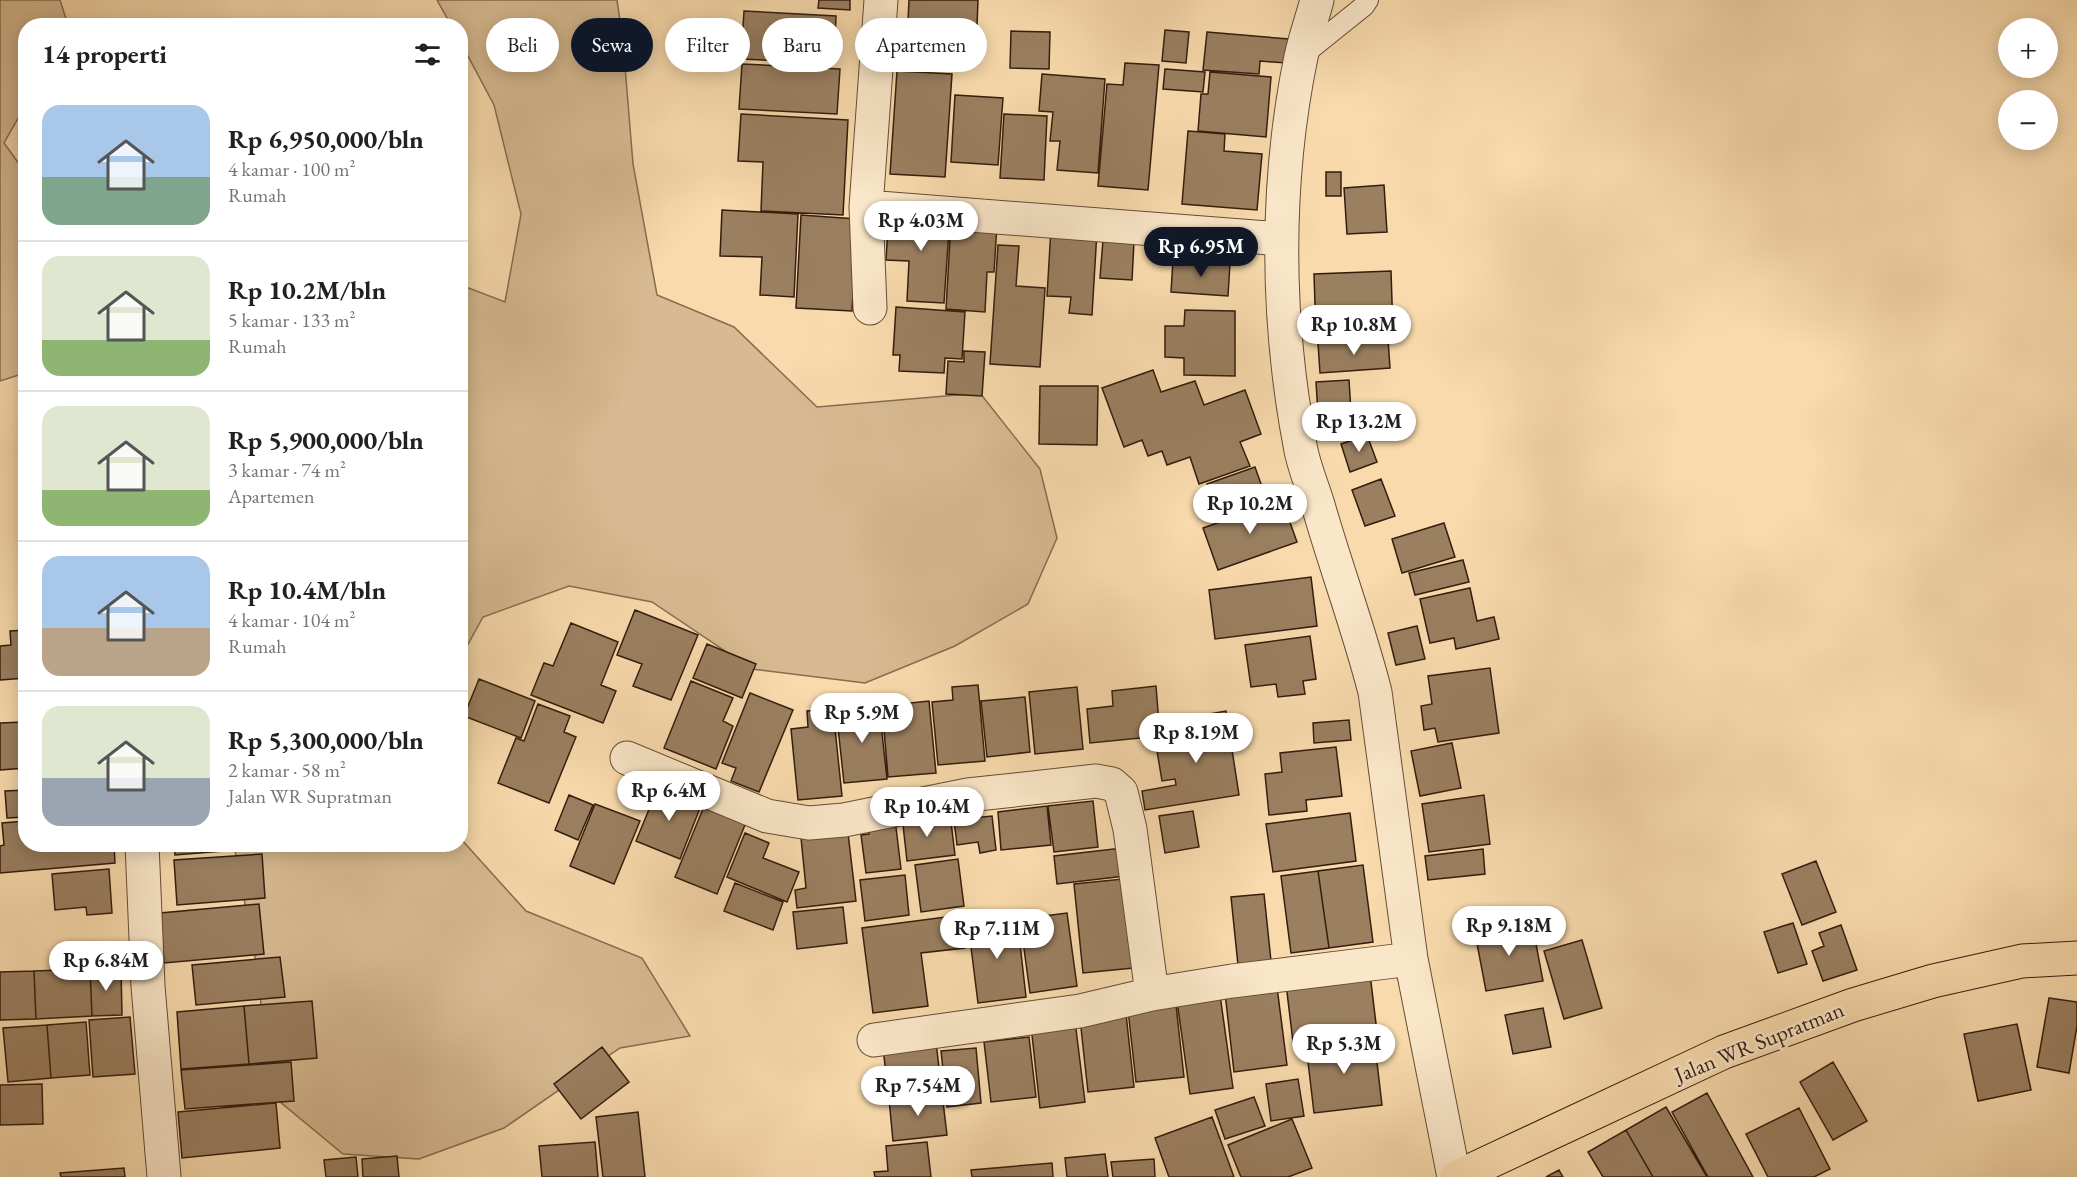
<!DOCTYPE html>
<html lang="id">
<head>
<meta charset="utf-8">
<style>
	:root { --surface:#fff; --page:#f6f6f6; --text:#202124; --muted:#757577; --line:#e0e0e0; --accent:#111827 }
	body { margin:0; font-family:"EB Garamond",serif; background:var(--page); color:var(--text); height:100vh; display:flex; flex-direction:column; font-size:22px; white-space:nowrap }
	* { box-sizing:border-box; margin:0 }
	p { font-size:20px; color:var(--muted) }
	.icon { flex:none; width:33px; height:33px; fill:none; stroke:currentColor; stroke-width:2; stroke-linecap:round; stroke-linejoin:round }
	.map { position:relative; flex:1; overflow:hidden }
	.drawer { position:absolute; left:18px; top:18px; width:450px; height:834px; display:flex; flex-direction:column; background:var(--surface); border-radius:24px; box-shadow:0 3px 15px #0003 }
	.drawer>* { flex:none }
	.guide { position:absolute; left:486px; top:18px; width:570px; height:54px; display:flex; gap:12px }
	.buttons { position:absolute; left:1998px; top:18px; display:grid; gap:12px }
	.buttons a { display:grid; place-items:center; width:60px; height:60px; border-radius:50%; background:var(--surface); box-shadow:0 3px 15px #0003; font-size:30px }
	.price { position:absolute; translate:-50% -51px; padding:0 14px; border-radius:21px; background:#fff; color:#222; font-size:20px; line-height:39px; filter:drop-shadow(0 2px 3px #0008) }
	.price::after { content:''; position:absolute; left:50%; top:36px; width:18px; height:14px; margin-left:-9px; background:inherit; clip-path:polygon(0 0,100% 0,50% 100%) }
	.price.on { background:var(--accent); color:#fff }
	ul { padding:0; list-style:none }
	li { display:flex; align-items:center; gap:18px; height:150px; padding:0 24px }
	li+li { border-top:2px solid var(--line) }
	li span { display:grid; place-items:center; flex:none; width:168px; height:120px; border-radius:18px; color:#555 }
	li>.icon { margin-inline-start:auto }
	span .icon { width:72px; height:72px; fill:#fffc; stroke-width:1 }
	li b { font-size:26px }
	h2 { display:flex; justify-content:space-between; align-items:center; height:72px; padding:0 24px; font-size:26px }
	.pill { padding:0 21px; border-radius:27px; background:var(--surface); box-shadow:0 3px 15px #0003; font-size:21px; line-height:54px }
	.pill.on { background:var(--accent); color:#fff }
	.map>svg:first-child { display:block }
	.green { fill:#d7ba91; stroke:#866c4f; stroke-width:1.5 }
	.building { fill:#9a7f60; stroke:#341d0d; stroke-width:1.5 }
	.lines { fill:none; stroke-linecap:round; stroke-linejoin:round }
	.service-casing { stroke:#654c35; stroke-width:22 }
	.minor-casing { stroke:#654c35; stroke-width:35 }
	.trunk-casing { stroke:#341d0d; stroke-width:35 }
	.service { stroke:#fae7c9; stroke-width:20 }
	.minor { stroke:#fae7c9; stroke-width:33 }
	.trunk { stroke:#f8daac; stroke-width:33 }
	.labels { text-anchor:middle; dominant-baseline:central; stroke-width:5; stroke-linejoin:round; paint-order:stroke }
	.street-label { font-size:22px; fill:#341d0d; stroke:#fae7c9 }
</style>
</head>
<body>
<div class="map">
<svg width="2077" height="1177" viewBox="0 0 2077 1177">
	<rect width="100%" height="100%" fill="#f8daac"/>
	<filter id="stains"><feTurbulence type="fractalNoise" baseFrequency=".00333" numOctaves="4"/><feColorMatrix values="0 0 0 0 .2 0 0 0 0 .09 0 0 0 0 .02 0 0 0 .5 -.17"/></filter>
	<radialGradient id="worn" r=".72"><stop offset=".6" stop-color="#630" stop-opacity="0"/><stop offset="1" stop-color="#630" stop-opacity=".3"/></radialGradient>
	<!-- green -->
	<path class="green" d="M0 0H60L68 25 26 26 25 106 4 143 25 172V373L0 381Z
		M437 0H617L623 42 633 164 657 295 734 327 817 407 980 393 1040 469 1057 538 1028 604 955 646 865 683 752 669 652 602 569 586 483 617 461 657V285L505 302 521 214 494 105 461 43 460 26 451 25Z
		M461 839 526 911 642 958 690 1036 620 1048 504 1128 419 1159 343 1154 273 1096 255 957 234 845 460 844Z"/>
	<!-- building -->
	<path class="building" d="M819 0H850V10L818 8Z
		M909 0H978L977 26 908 21Z
		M744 11 836 16 834 63 741 59Z
		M1165 30 1189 32 1186 63 1162 61Z
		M1011 31 1050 32 1049 69 1010 68Z
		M1207 32 1289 39 1286 63 1260 61 1259 74 1203 70Z
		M913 36 943 38 941 71 911 69Z
		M1125 63 1159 65 1148 190 1098 186 1107 84 1123 85Z
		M742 64 840 69 837 114 739 109Z
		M1165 69 1205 72 1203 92 1163 89Z
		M897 71 952 74 945 177 890 174Z
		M1210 72 1271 77 1266 137 1198 131 1201 94H1208Z
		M1042 74 1105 79 1098 173 1057 170 1060 141H1050L1053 112 1039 111Z
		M955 95 1003 98 998 165 951 162Z
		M741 114 848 120 843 215 761 211 763 162 738 161Z
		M1004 114 1047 116 1044 180 1000 178Z
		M1188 131 1225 134 1224 151 1262 154 1257 210 1182 204Z
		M1326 172H1341V196H1326Z
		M1384 185 1387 232 1347 234 1344 188Z
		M722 210 798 214 794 297 760 295 762 257 720 256Z
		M889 211 950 215 944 303 907 301 909 261 886 260Z
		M801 215 857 219 852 311 796 308Z
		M951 222 997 225 994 272H987L985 312 946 309Z
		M1051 228 1097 231 1092 315 1069 313 1071 297 1047 296Z
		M1103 240 1134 242 1132 280 1100 278Z
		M998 245 1019 246 1016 286 1045 288 1040 367 990 364Z
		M1173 260 1230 263 1228 296 1171 292Z
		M1391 271 1393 332 1316 334 1314 274Z
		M896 307 965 312 962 359 945 358 944 373 899 371 900 355H893Z
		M1185 310 1235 311V376L1184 375V358L1165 357V326H1184Z
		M1388 339 1390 368 1320 373 1318 343Z
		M964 351 985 352 982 396 946 394 948 361 964 362Z
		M1153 370 1161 392 1195 381 1204 405 1245 390 1261 434 1240 442 1250 466 1199 484 1190 457 1167 465 1162 451 1148 456 1142 440 1124 447 1102 388Z
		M1349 380 1351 412 1318 414 1316 382Z
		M1040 386H1098L1097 445 1039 444Z
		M1367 435 1377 462 1350 472 1341 444Z
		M1255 467 1267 501 1219 519 1207 484Z
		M1381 479 1395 516 1365 526 1352 490Z
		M1282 500 1297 542 1218 570 1203 528Z
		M1444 523 1455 557 1402 573 1392 539Z
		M1463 560 1469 582 1415 595 1409 573Z
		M1311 577 1317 626 1215 639 1209 590Z
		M1470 588 1477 621 1494 617 1499 639 1456 649 1454 638 1430 643 1420 599Z
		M635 610 698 635 671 700 633 686 642 664 617 655Z
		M571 623 618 642 601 685 616 691 603 723 531 695 544 663 553 666Z
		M1417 626 1425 659 1396 665 1388 633Z
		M26 630V678L0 680V646L11 645 10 631Z
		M1310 636 1316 679 1303 681 1305 694 1278 697 1276 684 1251 687 1245 645Z
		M707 644 756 664 742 698 693 678Z
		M1490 668 1499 733 1438 742 1435 728 1424 730 1421 706 1432 704 1428 676Z
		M479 679 535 701 521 738 464 716Z
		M691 681 733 698 723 721 733 726 716 769 664 748Z
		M978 685 985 761 938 765 932 702 953 700 952 687Z
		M1156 686 1160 736 1090 743 1087 709 1113 706 1112 691Z
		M1077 687 1083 749 1035 754 1029 692Z
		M750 693 793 710 759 792 731 781 736 768 722 763Z
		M1025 697 1030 752 987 757 981 701Z
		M929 701 936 773 888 777 882 706Z
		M538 704 570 716 564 732 576 737 549 803 498 783 516 738 524 741Z
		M879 705 887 779 844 783 836 709Z
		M833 709 842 796 798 800 791 729 808 727 807 711Z
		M1226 711 1239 795 1145 810 1142 791 1176 785 1175 779 1162 781 1157 751 1170 749 1168 739 1181 737 1179 719Z
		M1349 720 1351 740 1314 743 1313 723Z
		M23 722 26 768 0 770V723Z
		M1452 743 1461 788 1420 796 1411 751Z
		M1336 747 1342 796 1306 800 1307 811 1269 815 1265 774 1282 772 1280 753Z
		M659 785 702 803 680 859 636 841Z
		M26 790V817L7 818 5 791Z
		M569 795 593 805 578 840 555 830Z
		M1484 795 1490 844 1429 852 1422 804Z
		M1093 801 1098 847 1054 852 1048 806Z
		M595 804 640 821 614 884 570 866Z
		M705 804 747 820 717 894 675 877Z
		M1047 806 1051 845 1001 850 998 812Z
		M1193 811 1199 847 1165 853 1159 816Z
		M932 813 934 825 951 822 955 855 907 861 902 816Z
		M1350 813 1356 861 1273 872 1266 824Z
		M992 816 996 850 980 853 978 842 957 845 954 820Z
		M895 819 901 869 866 873 861 835 869 834 868 822Z
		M26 821V844H114L115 863 0 873V846L4 845 2 823Z
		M745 833 769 843 763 858 799 872 787 902 727 877Z
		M848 833 856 901 797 908 795 890 806 888 801 838Z
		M174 844H222L223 851 175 855Z
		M1122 848 1125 876 1057 884 1054 856Z
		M1483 849 1485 874 1428 880 1425 856Z
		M262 854 265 898 177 905 174 860Z
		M958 859 964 906 921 912 915 865Z
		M1816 861 1836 912 1802 925 1782 874Z
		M1363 865 1373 942 1329 948 1318 871Z
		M109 869 112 913 87 915 86 907 55 910 52 874Z
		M1318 871 1329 948 1291 953 1281 876Z
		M905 875 909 915 865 921 860 880Z
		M1123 879 1133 968 1083 973 1074 884Z
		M735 883 783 902 773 930 724 911Z
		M1264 894 1271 961 1238 965 1231 897Z
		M259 904 264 954 164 963 160 913Z
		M843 907 847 943 797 949 793 912Z
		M1067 913 1077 986 1030 993 1020 919Z
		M961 915 965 948 921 953 928 1006 873 1013 862 928Z
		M1017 917 1026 997 978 1003 968 923Z
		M1532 923 1543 981 1486 991 1475 933Z
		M1793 923 1807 964 1778 973 1764 932Z
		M1841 925 1857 970 1823 981 1812 951 1824 946 1819 933Z
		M1582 940 1602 1008 1564 1019 1544 951Z
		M280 957 285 997 196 1005 192 965Z
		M121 968 122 1015 92 1016 90 969Z
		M90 969 92 1016 36 1019 34 971Z
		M34 971 36 1019 0 1020V972Z
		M1370 974 1377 1032 1293 1042 1286 984Z
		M1277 987 1287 1065 1234 1072 1225 993Z
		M1220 995 1233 1088 1190 1094 1177 1001Z
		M2049 998 2077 1002V1026L2069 1073 2037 1067Z
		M312 1001 317 1058 249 1064 244 1006Z
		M1176 1005 1184 1077 1136 1082 1128 1010Z
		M244 1006 249 1064 181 1069 177 1012Z
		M1543 1008 1551 1047 1513 1054 1505 1015Z
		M1126 1014 1134 1087 1088 1092 1080 1019Z
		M130 1017 135 1074 93 1077 89 1020Z
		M1075 1021 1085 1102 1040 1108 1031 1026Z
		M86 1022 90 1075 51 1078 47 1025Z
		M2017 1024 2031 1090 1978 1101 1964 1034Z
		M47 1025 51 1078 8 1082 3 1028Z
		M1029 1037 1036 1097 991 1102 984 1042Z
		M1374 1037 1382 1105 1314 1113 1306 1045Z
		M936 1042 942 1093 889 1099 883 1048Z
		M602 1047 629 1082 581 1119 554 1084Z
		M976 1048 981 1103 947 1107 941 1051Z
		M291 1062 294 1101 185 1109 181 1070Z
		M1833 1062 1867 1121 1833 1140 1800 1082Z
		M1298 1079 1304 1116 1271 1121 1266 1084Z
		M42 1084 43 1124 0 1125V1085Z
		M942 1093 947 1135 893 1141 889 1099Z
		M1707 1093 1753 1177H1708L1672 1112Z
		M1254 1097 1265 1126 1225 1139 1215 1110Z
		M276 1103 280 1148 182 1158 178 1112Z
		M1666 1107 1707 1177H1653L1626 1130Z
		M1799 1108 1830 1169 1814 1177H1768L1746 1134Z
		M638 1112 645 1177H603L596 1117Z
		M1212 1117 1234 1177H1169L1155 1138Z
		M1292 1119 1312 1168 1288 1177H1241L1228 1145Z
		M1626 1130 1653 1177H1603L1588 1152Z
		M595 1142 598 1177H542L539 1146Z
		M927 1142 931 1177H875L874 1172 888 1171 886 1146Z
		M1105 1154 1108 1177H1067L1065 1158Z
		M397 1156 399 1177H363L362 1159Z
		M356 1157 358 1177H326L324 1160Z
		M1154 1159 1155 1177H1113L1111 1162Z
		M1052 1163 1053 1177H972L971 1170Z
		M124 1168 125 1177H61L60 1173Z
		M1559 1170 1563 1177H1546Z"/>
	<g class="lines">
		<!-- service casing -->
		<g class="service-casing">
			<path id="service" d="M1303 55 1364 6 1368 0"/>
		</g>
		<!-- minor casing -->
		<g class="minor-casing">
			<path id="minor" d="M1317 0C1312 19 1305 38 1301 57 1275 183 1276 318 1300 445 1303 465 1312 485 1318 505 1336 568 1359 629 1375 692L1411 959 1454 1177
				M866 207 1281 239
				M870 308 866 207 881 0
				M627 758 767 816 809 823 844 820 968 795 1096 781 1112 784 1121 792 1130 829 1152 994
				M142 844 148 986 164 1177
				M874 1040 1080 1011 1152 994 1232 981 1411 959"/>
		</g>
		<!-- trunk casing -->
		<g class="trunk-casing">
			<path id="trunk" d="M1457 1177 1724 1052 1853 1005 1933 981 2022 961 2077 958"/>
		</g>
		<!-- service -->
		<use href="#service" class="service"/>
		<!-- minor -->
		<use href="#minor" class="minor"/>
		<!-- trunk -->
		<use href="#trunk" class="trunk"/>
	</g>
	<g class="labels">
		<!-- street labels -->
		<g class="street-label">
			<text transform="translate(1759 1042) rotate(-22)">Jalan WR Supratman</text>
		</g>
	</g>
	<rect width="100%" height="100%" filter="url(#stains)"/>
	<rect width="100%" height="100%" fill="url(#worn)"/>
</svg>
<div class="buttons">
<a>+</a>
<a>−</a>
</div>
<b class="price" style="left:921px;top:252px">Rp 4.03M</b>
<b class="price on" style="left:1201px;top:278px">Rp 6.95M</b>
<b class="price" style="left:1354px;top:356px">Rp 10.8M</b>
<b class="price" style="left:1359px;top:453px">Rp 13.2M</b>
<b class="price" style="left:1250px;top:535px">Rp 10.2M</b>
<b class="price" style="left:862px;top:744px">Rp 5.9M</b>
<b class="price" style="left:1196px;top:764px">Rp 8.19M</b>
<b class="price" style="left:669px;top:822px">Rp 6.4M</b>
<b class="price" style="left:927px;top:838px">Rp 10.4M</b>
<b class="price" style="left:1509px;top:957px">Rp 9.18M</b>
<b class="price" style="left:997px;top:960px">Rp 7.11M</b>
<b class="price" style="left:106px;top:992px">Rp 6.84M</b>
<b class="price" style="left:1344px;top:1075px">Rp 5.3M</b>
<b class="price" style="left:918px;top:1117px">Rp 7.54M</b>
<div class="guide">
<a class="pill">Beli</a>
<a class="pill on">Sewa</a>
<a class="pill">Filter</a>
<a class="pill">Baru</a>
<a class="pill">Apartemen</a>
</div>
<section class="drawer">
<h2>14 properti<svg class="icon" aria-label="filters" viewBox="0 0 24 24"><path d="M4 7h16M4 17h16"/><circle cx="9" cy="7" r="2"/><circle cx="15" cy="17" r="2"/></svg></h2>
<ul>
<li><span style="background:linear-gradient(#a9c7e8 60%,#7fa58c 0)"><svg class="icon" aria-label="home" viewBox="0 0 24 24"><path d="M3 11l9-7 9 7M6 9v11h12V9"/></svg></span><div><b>Rp 6,950,000/bln</b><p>4 kamar · 100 m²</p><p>Rumah</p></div></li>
<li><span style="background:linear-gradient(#dfe7d0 70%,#8fb573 0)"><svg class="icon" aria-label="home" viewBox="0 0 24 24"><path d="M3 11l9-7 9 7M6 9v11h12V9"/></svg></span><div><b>Rp 10.2M/bln</b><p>5 kamar · 133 m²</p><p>Rumah</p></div></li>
<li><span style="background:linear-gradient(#dfe7d0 70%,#8fb573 0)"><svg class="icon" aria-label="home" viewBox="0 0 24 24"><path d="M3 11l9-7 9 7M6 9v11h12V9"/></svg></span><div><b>Rp 5,900,000/bln</b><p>3 kamar · 74 m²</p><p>Apartemen</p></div></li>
<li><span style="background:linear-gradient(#a9c7e8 60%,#b9a48a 0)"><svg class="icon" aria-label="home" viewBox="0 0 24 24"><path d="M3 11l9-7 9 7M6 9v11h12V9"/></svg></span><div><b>Rp 10.4M/bln</b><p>4 kamar · 104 m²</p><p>Rumah</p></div></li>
<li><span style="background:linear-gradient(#dfe7d0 60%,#9aa5b1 0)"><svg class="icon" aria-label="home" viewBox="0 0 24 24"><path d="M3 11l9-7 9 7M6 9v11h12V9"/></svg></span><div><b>Rp 5,300,000/bln</b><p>2 kamar · 58 m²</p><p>Jalan WR Supratman</p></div></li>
</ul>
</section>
</div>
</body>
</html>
